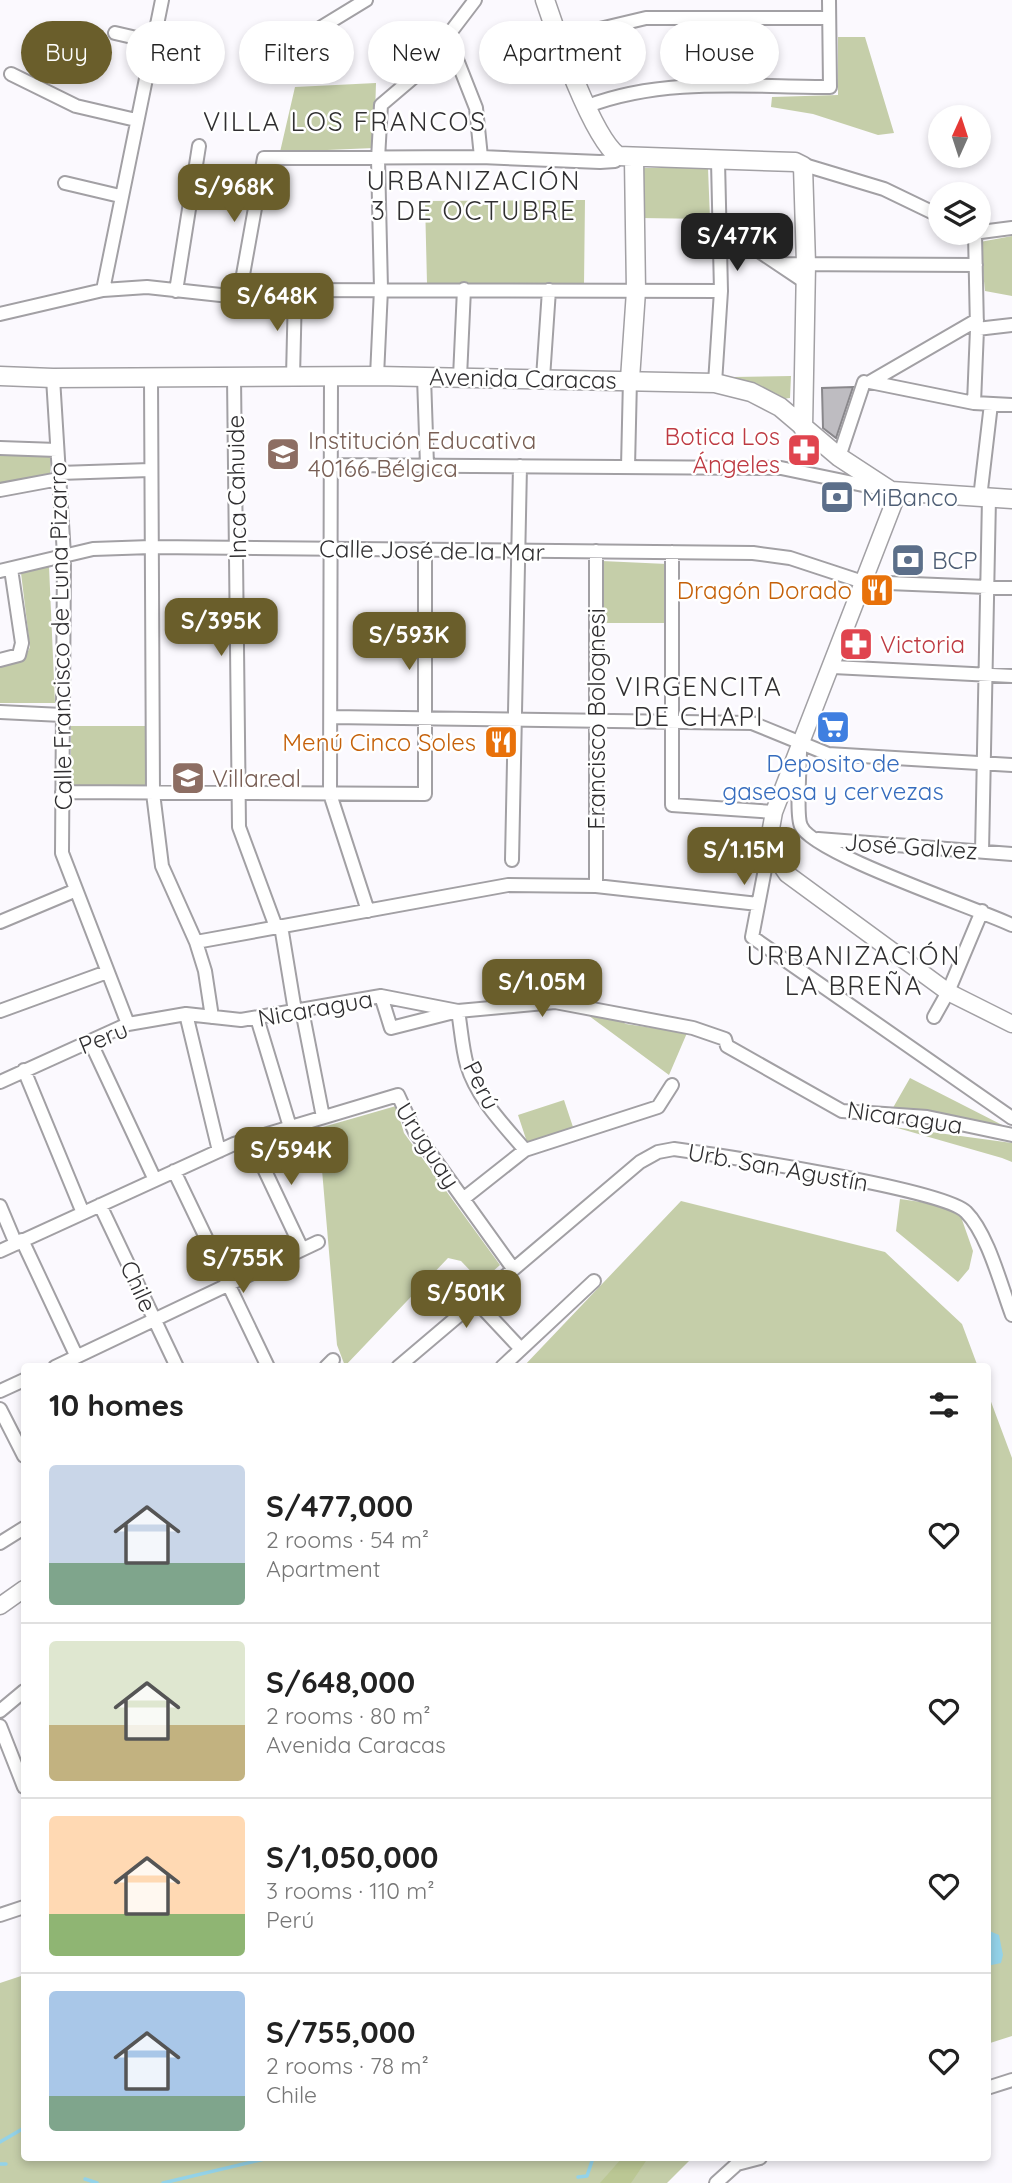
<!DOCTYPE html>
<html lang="en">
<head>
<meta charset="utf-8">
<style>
	:root { --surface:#fff; --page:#f6f6f6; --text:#222; --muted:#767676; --line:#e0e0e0; --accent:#6a5e2b }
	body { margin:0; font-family:Quicksand,sans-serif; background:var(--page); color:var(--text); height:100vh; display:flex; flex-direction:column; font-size:26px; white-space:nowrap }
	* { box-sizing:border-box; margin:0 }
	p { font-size:23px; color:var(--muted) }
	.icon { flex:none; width:38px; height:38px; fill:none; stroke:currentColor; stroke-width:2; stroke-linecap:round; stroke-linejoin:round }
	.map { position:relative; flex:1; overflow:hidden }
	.sheet { position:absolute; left:21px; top:1363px; width:970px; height:798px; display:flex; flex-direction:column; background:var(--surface); border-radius:7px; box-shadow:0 4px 10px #0003 }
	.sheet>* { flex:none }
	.hud { position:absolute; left:21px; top:21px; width:971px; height:63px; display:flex; gap:14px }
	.needle { width:46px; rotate:3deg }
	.tools { position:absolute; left:928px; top:105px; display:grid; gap:14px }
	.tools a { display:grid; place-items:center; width:63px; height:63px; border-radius:50%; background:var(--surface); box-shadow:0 4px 10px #0003; font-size:35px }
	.price { position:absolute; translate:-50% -60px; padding:0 16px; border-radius:14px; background:var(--accent); color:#fff; font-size:23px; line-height:46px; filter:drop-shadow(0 2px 4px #0008) }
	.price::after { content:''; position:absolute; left:50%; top:42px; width:21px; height:16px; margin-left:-10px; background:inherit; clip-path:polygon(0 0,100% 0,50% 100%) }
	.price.selected { background:#222; color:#fff }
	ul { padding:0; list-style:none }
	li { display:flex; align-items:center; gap:21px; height:175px; padding:0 28px }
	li+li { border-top:2px solid var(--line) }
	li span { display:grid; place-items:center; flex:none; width:196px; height:140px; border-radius:7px; color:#555 }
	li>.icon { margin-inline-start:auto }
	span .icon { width:84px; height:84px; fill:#fffc; stroke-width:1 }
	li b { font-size:30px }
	h2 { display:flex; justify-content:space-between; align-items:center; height:84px; padding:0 28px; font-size:30px }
	.chip { padding:0 24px; border-radius:32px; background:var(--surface); box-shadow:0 4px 10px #0003; font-size:24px; line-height:63px }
	.chip.selected { background:var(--accent); color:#fff }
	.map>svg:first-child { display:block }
	.green { fill:#c5cea9 }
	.forest { fill:#bbc794 }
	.water { fill:#93d2e8 }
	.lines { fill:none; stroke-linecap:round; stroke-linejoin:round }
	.stream { stroke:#93d2e8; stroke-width:3.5 }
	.building { fill:#bebcc1; stroke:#89878b; stroke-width:2 }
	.minor-casing { stroke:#a2a0a4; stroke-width:16 }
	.tertiary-casing { stroke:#a2a0a4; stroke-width:19 }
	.secondary-casing { stroke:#a2a0a4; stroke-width:21 }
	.minor { stroke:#fff; stroke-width:12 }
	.tertiary { stroke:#fff; stroke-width:16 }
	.secondary { stroke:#fff; stroke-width:18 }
	.labels { text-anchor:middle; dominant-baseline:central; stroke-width:5; stroke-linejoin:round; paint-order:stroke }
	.street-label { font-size:24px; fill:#302f31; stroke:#fff }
	.health-label { font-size:24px; fill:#be3a42; stroke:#fff; text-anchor:end }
	.education-label { font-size:24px; fill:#785e54; stroke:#fff; text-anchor:start }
	.service-label { font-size:24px; fill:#4e5e75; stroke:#fff; text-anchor:start }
	.food-label { font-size:24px; fill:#c56008; stroke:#fff; text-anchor:end }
	.shop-label { font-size:24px; fill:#366cbe; stroke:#fff }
	.neighbourhood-label { font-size:26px; letter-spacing:2px; fill:#302f31; stroke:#fff }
</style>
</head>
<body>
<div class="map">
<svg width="1012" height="2183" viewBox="0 0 1012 2183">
	<rect width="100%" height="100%" fill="#fbf9fe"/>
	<!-- green -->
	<path class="green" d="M838 37H865L894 133 878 135 813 114 771 107 772 97 838 95Z
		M376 83 374 148 280 152 295 87Z
		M640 168H708L710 219 640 218Z
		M585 200 584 285 427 283 425 201Z
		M1012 236V296L985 291 980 242Z
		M791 376 790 398 782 399 732 377Z
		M51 453 50 476 0 484V454Z
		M602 561 667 564 668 623H602Z
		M49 566 55 703H0V665L24 660 30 647 21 573Z
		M71 726H147L146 785 71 790Z
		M577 1007 607 1014 626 1024 687 1033 669 1075Z
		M910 1078 1012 1130 890 1113Z
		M564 1100 573 1127 527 1142 518 1115Z
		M396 1106 404 1133 500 1265 481 1282 461 1261 448 1258 345 1366 337 1345 319 1135 323 1127Z
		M894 1127 1012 1143V1162L1002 1158Z
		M900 1199 949 1206 960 1214 973 1251 969 1269 958 1282 896 1231Z
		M681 1201 885 1252 962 1324 978 1367H523Z
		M987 1391 1012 1458V2036L987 2044Z
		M24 1975V2158H692L667 2183H0V1983Z"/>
	<!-- forest -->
	<path class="forest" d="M622 2158H648L631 2183H600Z"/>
	<!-- water -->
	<path class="water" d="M987 1930 999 1935 1003 1955 1001 1963 987 1966Z"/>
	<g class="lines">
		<!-- stream -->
		<path class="stream" d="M0 2142 24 2128
			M0 2164H6
			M578 2177 587 2176 593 2158
			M85 2179 97 2183
			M163 2183 269 2158"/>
	</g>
	<!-- building -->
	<path class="building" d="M853 387 836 438 823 428 822 388Z"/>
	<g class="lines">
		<!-- minor casing -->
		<g class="minor-casing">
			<path id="minor" d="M115 33 154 42
				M448 37 476 108 481 157
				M560 43 587 32 646 18H829
				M284 50 366 0
				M11 74 76 106 136 120
				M588 106C664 77 750 87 830 87L829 0
				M801 164 884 189 940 216
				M65 183 120 196
				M720 225 805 282
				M973 233 1012 228
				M779 264 976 265
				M103 290 162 0
				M176 291 199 146
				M239 297 264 158 481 157 600 162 615 161 618 156
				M0 314 103 290 147 287 239 297 248 290 721 291
				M977 329 1012 325
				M331 376 330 794 368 911
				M377 376 381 289 378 159 381 105 421 71 475 0
				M234 377 239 827 276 927
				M293 377 295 291
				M424 377 427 465
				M460 377 464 289
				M53 378 64 555 62 853 128 1024
				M151 378 153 793 162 866 196 942 205 971 212 1017
				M543 378 549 290
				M870 382 974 403 1012 405
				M870 382 977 320
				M715 383 721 291 718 161
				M974 403 977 329 975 234
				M0 448 57 450
				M839 457 864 382
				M331 465 781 468 882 489
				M628 467 630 379
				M59 473 150 470
				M0 490 59 479
				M980 498 991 404
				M672 552V805L774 812
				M0 571 93 549 151 547 753 553 790 558 863 582 1012 588
				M0 660 19 655 22 643 11 569
				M833 667 1012 676
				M0 712 62 715
				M331 717 752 723 828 754 1012 765
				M800 751C800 766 796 816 801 826 812 853 976 908 1012 925
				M62 792 425 794V549
				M818 839 1012 854
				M770 843 752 937 1012 1118
				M982 852 989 498
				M512 860 520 466
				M596 886V551
				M0 922 74 891
				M281 926 295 1011
				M196 942 508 885 596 886 758 904
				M381 996 391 1028 458 1011 555 1002 693 1028 725 1039 727 1046 842 1111 927 1117 1012 1135
				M302 1010 323 1117
				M0 1011 107 972
				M186 1014 219 1151
				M934 1017 948 992 982 911
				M257 1018 290 1127
				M90 1041 155 1180
				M24 1070 83 1213
				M0 1082 128 1024 186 1014 241 1020 381 996 458 1011C461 1028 462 1048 467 1065 477 1098 503 1124 525 1150
				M250 1139 302 1249
				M174 1171 268 1367
				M463 1199 525 1150 658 1107 672 1085
				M100 1205 177 1367
				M0 1206 16 1244
				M22 1240 76 1355
				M0 1251 234 1144 398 1095 415 1132 512 1267
				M475 1300 521 1349
				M55 1367 318 1242
				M326 1367 333 1360
				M398 1367 640 1162 658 1152 674 1149C718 1155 944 1189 966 1212 988 1234 1001 1286 1012 1315
				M502 1367 594 1281
				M0 1391 24 1380
				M0 1409 24 1456
				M0 1543 24 1528
				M0 1711 24 1691
				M0 1726 24 1787
				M0 1915 24 1907
				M987 2088 1012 2080
				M716 2183 737 2164 760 2158"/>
		</g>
		<!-- tertiary casing -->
		<g class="tertiary-casing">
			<path id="tertiary" d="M891 491 895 500 774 812 770 834 771 851 787 874 948 992 1012 1024
				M0 1606 24 1589"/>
		</g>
		<!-- secondary casing -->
		<g class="secondary-casing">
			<path id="secondary" d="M545 0C556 33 592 137 618 156L795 162 803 166 806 264 803 428
				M0 376 53 378 377 376 715 383 751 392 780 407 839 457 891 491 1012 499
				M630 379 636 291 634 159"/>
		</g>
		<!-- minor -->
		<use href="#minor" class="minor"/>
		<!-- tertiary -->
		<use href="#tertiary" class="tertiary"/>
		<!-- secondary -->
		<use href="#secondary" class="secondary"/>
	</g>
	<!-- icons -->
	<defs>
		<g id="pharmacy-square" transform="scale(1.75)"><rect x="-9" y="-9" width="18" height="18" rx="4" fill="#e0444e" stroke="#fff"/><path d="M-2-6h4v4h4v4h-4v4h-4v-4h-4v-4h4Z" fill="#fff"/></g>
		<g id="school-square" transform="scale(1.75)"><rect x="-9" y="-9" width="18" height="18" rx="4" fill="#8d6e63" stroke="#fff"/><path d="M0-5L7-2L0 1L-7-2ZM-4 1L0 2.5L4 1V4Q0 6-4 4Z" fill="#fff"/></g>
		<g id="bank-square" transform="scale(1.75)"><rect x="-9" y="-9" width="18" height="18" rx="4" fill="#5c6f8a" stroke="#fff"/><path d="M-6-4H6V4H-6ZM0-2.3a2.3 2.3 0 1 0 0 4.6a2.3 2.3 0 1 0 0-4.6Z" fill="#fff"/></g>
		<g id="restaurant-square" transform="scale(1.75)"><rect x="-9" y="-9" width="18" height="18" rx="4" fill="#e8710a" stroke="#fff"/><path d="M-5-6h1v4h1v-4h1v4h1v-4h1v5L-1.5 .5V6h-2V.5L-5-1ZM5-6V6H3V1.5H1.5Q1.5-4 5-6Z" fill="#fff"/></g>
		<g id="supermarket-square" transform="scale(1.75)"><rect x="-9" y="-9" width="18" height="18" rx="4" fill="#3f7fe0" stroke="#fff"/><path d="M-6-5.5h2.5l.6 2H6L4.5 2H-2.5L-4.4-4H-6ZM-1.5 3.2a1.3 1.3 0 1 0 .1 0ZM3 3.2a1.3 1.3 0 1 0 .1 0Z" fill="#fff"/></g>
	</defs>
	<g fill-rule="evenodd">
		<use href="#pharmacy-square" x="804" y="450"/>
		<use href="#school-square" x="283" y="454"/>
		<use href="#bank-square" x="837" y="497"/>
		<use href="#bank-square" x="908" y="560"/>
		<use href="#restaurant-square" x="877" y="590"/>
		<use href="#pharmacy-square" x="856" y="644"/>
		<use href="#supermarket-square" x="833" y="727"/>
		<use href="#restaurant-square" x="501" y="742"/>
		<use href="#school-square" x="188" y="778"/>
	</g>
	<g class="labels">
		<!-- street labels -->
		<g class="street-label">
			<text transform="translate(523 378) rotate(1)">Avenida Caracas</text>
			<text transform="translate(236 487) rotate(-91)">Inca Cahuide</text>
			<text transform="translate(432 550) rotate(1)">Calle José de la Mar</text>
			<text transform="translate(60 636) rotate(-91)">Calle Francisco de Luna Pizarro</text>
			<text transform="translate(596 719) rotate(-90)">Francisco Bolognesi</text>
			<text transform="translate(911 846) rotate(4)">José Galvez</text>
			<text transform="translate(315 1008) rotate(-10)">Nicaragua</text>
			<text transform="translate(103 1037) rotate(-22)">Peru</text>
			<text transform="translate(482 1085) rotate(63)">Perú</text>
			<text transform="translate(905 1117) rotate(8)">Nicaragua</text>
			<text transform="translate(428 1145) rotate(57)">Uruguay</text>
			<text transform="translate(778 1167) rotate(10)">Urb. San Agustín</text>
			<text transform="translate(139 1286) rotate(65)">Chile</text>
		</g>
		<!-- health labels -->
		<g class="health-label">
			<text x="780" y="436">Botica Los<tspan x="780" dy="28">Ángeles</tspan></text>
			<text x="880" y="644" text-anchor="start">Victoria</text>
		</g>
		<!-- education labels -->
		<g class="education-label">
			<text x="308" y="440">Institución Educativa<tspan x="308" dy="28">40166 Bélgica</tspan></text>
			<text x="212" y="778">Villareal</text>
		</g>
		<!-- service labels -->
		<g class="service-label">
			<text x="862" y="497">MiBanco</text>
			<text x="932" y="560">BCP</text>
		</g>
		<!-- food labels -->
		<g class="food-label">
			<text x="852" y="590">Dragón Dorado</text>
			<text x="476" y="742">Menú Cinco Soles</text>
		</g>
		<!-- shop labels -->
		<g class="shop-label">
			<text x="833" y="763">Deposito de<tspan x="833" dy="28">gaseosa y cervezas</tspan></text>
		</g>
		<!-- neighbourhood labels -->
		<g class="neighbourhood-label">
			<text x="345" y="121">VILLA LOS FRANCOS</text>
			<text x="474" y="180">URBANIZACIÓN<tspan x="474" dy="30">3 DE OCTUBRE</tspan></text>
			<text x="699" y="686">VIRGENCITA<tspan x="699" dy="30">DE CHAPI</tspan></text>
			<text x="854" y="955">URBANIZACIÓN<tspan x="854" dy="30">LA BREÑA</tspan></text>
		</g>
	</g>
</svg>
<div class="tools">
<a><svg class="needle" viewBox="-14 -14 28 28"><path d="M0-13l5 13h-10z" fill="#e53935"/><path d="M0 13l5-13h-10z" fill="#767676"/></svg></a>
<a><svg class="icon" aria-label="layers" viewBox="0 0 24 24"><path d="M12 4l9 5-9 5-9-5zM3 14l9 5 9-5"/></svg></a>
</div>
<b class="price" style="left:234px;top:224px">S/968K</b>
<b class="price selected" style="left:737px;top:273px">S/477K</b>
<b class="price" style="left:277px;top:333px">S/648K</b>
<b class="price" style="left:221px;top:658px">S/395K</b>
<b class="price" style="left:409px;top:672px">S/593K</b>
<b class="price" style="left:744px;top:887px">S/1.15M</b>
<b class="price" style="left:542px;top:1019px">S/1.05M</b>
<b class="price" style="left:291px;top:1187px">S/594K</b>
<b class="price" style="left:243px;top:1295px">S/755K</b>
<b class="price" style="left:466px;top:1330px">S/501K</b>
<div class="hud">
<a class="chip selected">Buy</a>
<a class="chip">Rent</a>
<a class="chip">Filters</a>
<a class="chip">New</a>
<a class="chip">Apartment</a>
<a class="chip">House</a>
</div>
<section class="sheet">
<h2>10 homes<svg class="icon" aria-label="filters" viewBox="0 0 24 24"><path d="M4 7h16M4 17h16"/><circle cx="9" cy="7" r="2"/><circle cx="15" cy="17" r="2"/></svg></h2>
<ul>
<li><span style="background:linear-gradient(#c9d6e8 70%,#7fa58c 0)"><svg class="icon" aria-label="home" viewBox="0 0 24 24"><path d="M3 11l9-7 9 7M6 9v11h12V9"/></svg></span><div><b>S/477,000</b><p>2 rooms · 54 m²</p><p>Apartment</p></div><svg class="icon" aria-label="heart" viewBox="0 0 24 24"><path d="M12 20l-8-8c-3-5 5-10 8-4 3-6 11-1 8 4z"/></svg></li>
<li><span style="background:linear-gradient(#dfe7d0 60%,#c2b280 0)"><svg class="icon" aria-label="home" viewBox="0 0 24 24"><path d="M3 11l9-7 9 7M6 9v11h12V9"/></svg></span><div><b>S/648,000</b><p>2 rooms · 80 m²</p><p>Avenida Caracas</p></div><svg class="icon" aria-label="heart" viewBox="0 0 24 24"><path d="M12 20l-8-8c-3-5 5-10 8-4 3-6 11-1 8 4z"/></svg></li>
<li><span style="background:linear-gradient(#ffd9b3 70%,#8fb573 0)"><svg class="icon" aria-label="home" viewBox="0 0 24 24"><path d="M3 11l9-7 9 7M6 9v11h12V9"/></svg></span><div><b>S/1,050,000</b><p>3 rooms · 110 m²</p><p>Perú</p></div><svg class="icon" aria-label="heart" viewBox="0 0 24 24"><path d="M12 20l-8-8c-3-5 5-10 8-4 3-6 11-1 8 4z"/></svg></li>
<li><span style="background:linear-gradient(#a9c7e8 75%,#7fa58c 0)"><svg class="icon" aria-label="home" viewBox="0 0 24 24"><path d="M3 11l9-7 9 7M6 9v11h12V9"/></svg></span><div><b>S/755,000</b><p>2 rooms · 78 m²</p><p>Chile</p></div><svg class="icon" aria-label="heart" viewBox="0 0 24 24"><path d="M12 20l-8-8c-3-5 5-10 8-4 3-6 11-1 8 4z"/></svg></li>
</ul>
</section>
</div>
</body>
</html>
